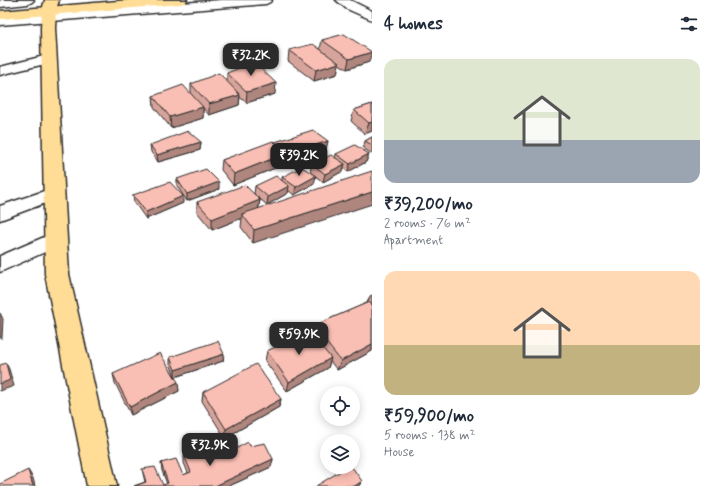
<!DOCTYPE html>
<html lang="en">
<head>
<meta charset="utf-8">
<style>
	:root { --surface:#fff; --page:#f2f2f3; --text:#1f2937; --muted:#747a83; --accent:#2b2b2b }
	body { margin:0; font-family:Mynerve,sans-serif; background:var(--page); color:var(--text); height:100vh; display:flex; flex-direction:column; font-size:15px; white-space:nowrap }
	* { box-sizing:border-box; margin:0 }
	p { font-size:13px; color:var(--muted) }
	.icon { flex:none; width:22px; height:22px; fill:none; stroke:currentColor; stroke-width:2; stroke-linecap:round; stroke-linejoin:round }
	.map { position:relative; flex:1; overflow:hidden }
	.panel { display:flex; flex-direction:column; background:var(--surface); width:340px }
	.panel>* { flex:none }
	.tools { position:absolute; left:320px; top:386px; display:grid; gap:8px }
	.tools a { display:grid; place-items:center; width:40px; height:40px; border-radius:50%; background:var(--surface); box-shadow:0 2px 10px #0003; font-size:20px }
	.price { position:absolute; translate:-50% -34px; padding:0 9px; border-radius:8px; background:var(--accent); color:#fff; font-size:13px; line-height:26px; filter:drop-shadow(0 1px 2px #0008) }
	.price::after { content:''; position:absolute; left:50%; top:24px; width:12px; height:9px; margin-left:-6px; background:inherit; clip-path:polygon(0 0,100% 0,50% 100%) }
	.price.selected { background:#222; color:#fff }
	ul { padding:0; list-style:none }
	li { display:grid; align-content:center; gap:8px; height:212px; padding:0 12px }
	li span { display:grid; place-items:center; height:124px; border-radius:12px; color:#555 }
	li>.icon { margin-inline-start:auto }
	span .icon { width:72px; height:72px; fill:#fffc; stroke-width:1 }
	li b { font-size:17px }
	h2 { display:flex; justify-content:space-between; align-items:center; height:48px; padding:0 12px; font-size:17px }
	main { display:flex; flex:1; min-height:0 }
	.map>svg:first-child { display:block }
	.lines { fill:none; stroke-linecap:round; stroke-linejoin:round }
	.minor-casing { stroke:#2b2b2b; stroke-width:3 }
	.major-casing { stroke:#2b2b2b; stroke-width:3 }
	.highway-casing { stroke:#2b2b2b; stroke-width:3 }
	.minor { fill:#fff; fill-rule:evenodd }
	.major { fill:#ffdd96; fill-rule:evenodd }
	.highway { fill:#ffdd96; fill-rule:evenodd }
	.wall { fill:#d7a49b; stroke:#2b2b2b }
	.shaded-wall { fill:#af867e; stroke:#2b2b2b }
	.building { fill:#fabfb4; stroke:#2b2b2b }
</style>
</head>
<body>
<main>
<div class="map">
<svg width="372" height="486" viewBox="0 0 372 486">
	<rect width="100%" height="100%" fill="#fff"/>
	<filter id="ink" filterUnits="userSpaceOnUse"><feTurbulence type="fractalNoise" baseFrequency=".025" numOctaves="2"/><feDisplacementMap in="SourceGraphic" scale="8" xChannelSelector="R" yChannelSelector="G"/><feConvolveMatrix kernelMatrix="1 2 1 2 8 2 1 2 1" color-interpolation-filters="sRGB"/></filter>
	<g filter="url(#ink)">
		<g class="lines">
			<!-- minor casing -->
			<g class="minor-casing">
				<path id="minor" d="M0 0H34L32 2 28 4 0 7Z
					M221 0H272L270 2 266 4 0 25V17Z
					M336 0H350L372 11V20L347 9Z
					M48 55 53 56 55 59 53 62 0 75V67Z
					M53 188 59 190 62 194 59 198 0 220V206Z
					M56 232 63 234 65 239 63 244 0 272V256Z"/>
			</g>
			<!-- major casing -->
			<g class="major-casing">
				<path id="major" d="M45 0H59L56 10 55 28 69 274 117 486H87L45 274 41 28 42 10Z"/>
			</g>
			<!-- highway casing -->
			<g class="highway-casing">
				<path id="highway" d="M130 0H187L185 3 180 4 0 19V11Z"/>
			</g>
			<!-- minor -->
			<use href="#minor" class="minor"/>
			<!-- major -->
			<use href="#major" class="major"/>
			<!-- highway -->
			<use href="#highway" class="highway"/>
		</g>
		<!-- wall -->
		<path class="wall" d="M322 40 369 62 347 69 339 64 337 74 314 81 288 61 289 50 320 49Z
			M227 73 275 94 246 103 240 97 239 105 209 115 203 108V118L171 128 154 107 153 96 191 93V84L227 81Z
			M372 104V131L365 134 351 121 354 110Z
			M372 137V154L363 148 365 141Z
			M328 141 326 149 286 161V160L285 164 233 185 221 170 222 160 274 143Z
			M201 142 200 150 158 162 151 152 150 145Z
			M336 154H369L366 162 348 172 343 168V171L323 182 310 172 312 164 335 158Z
			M282 177 314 184 294 195 288 190V193L267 205 254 194 255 186 282 181Z
			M177 179 219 189 187 201 177 186Z
			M133 195 183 203 146 219 134 202Z
			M260 200 253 243 241 227 242 218 212 230 197 212V202Z
			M372 295V351L337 370 330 361 328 368 287 391 265 361 267 351 311 334 313 326 367 303 370 296Z
			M224 354 223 361 175 377 179 391 131 415 115 383 113 374 175 376 170 364V357Z
			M203 392 281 399 279 407 225 438 202 401Z
			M250 446 273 459 271 467 229 486H134L145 482 142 469 163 485 167 484 162 471 161 463 183 475 188 473 184 463V455L211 456 230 452Z"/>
		<!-- shaded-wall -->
		<path class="shaded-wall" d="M372 52 369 62 347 69 349 59Z
			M339 63 337 74 314 81 316 70Z
			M276 83 275 94 246 103 247 92Z
			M240 95 239 105 209 115V104Z
			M203 107V118L171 128 170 117Z
			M372 122V131L365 134 369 123Z
			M328 141 326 149 286 161 288 154Z
			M201 142 200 150 158 162 157 155Z
			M287 153 285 164 233 185 234 174Z
			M369 154 366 162 348 172 350 164Z
			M345 164 343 171 323 182 325 174Z
			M316 176 314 184 294 195 296 187Z
			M219 182V189L187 201V194Z
			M289 186 288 193 267 205 268 197Z
			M372 192V204L253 243 254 230Z
			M183 196V203L146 219V212Z
			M260 200 258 211 242 214V218L212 230V219Z
			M0 313 3 319 2 338H0Z
			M372 344V351L337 370 341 361Z
			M224 354 223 361 175 377V370Z
			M331 358 328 368 287 391 289 382Z
			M6 363 9 369 14 386 0 391V384Z
			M178 382 179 391 131 415 130 407Z
			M281 399 279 407 225 438 226 429Z
			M273 459 271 467 229 486H215Z
			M28 470 33 478 35 486H33Z
			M362 481 359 486H355Z"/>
		<!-- building -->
		<path class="building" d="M344 34 372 52 349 59 322 40Z
			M313 44 339 63 316 70 289 50Z
			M254 62 276 83 247 92 227 73Z
			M219 73 240 95 209 104 191 84Z
			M183 85 203 107 170 117 153 96Z
			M372 104V122L369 123 354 110Z
			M313 130 328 141 288 154 275 142Z
			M188 131 201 142 157 155 150 145Z
			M372 137V145L365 141Z
			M273 141 287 153 234 174 222 160Z
			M355 145 369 154 350 164 336 154Z
			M331 155 345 164 325 174 312 164Z
			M302 167 316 176 296 187 282 177Z
			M206 169 219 182 187 194 177 179Z
			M372 171V192L254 230 242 214Z
			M276 176 289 186 268 197 255 186Z
			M170 182 183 196 146 212 133 195Z
			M245 185 260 200 212 219 197 202Z
			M369 302 372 305V344L341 361 313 326Z
			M308 331 331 358 289 382 267 351Z
			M218 341 224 354 175 370 170 357Z
			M160 353 178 382 130 407 113 374Z
			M6 363 10 380 0 384V365Z
			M256 364 281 399 226 429 203 392Z
			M248 442 250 446 265 443 273 459 215 486H134L146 482 142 469 155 467 163 485 168 483 161 463 176 459 183 475 191 472 184 455 206 446 211 456 227 447 230 452Z
			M347 467H352L362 481 355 486H316Z
			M28 470 33 486H0V484Z"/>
	</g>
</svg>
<div class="tools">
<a><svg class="icon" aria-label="locate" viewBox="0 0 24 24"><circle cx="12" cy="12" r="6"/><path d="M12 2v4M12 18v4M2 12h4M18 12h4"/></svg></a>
<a><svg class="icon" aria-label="layers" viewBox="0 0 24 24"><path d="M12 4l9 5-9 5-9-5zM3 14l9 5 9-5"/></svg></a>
</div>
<b class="price" style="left:251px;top:77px">₹32.2K</b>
<b class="price selected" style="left:299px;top:177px">₹39.2K</b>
<b class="price" style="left:299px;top:356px">₹59.9K</b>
<b class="price" style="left:210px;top:467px">₹32.9K</b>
</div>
<section class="panel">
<h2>4 homes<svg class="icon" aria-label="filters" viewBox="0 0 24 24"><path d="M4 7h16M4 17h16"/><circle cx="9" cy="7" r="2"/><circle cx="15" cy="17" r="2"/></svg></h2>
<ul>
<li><span style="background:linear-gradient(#dfe7d0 65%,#9aa5b1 0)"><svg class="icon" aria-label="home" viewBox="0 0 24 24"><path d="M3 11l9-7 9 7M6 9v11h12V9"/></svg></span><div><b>₹39,200/mo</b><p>2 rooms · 76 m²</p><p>Apartment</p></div></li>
<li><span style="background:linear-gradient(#ffd9b3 60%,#c2b280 0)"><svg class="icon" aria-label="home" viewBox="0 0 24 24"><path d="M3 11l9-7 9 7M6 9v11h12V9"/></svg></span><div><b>₹59,900/mo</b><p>5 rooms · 138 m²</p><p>House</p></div></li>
</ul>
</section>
</main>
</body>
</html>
